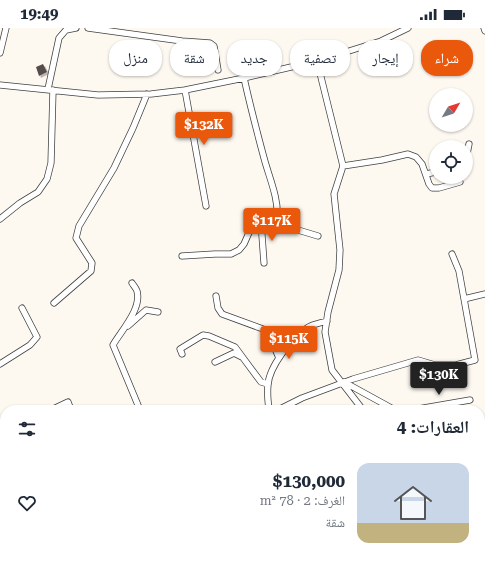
<!DOCTYPE html>
<html lang="ar">
<head>
<meta charset="utf-8">
<style>
	:root { --surface:#fff; --page:#f2f2f3; --text:#1f2937; --muted:#747a83; --accent:#ea580c }
	body { margin:0; font-family:"Roboto Serif","Noto Naskh Arabic",serif; background:var(--page); color:var(--text); direction:rtl; height:100vh; display:flex; flex-direction:column; font-size:15px; white-space:nowrap }
	* { box-sizing:border-box; margin:0 }
	p { font-size:13px; color:var(--muted) }
	.icon { flex:none; width:22px; height:22px; fill:none; stroke:currentColor; stroke-width:2; stroke-linecap:round; stroke-linejoin:round }
	.map { position:relative; flex:1; overflow:hidden; direction:ltr }
	.details { position:absolute; left:0px; top:377px; width:485px; height:156px; display:flex; flex-direction:column; background:var(--surface); border-radius:16px 16px 0 0; box-shadow:0 1px 3px #0004; direction:rtl }
	.details>* { flex:none }
	.guide { position:absolute; left:12px; top:12px; width:461px; height:36px; direction:rtl; display:flex; gap:8px }
	.needle { width:26px; rotate:51deg }
	.fabs { position:absolute; left:429px; top:60px; display:grid; gap:8px }
	.fabs a { display:grid; place-items:center; width:44px; height:44px; border-radius:50%; background:var(--surface); box-shadow:0 1px 3px #0004; font-size:20px }
	.price { position:absolute; translate:-50% -34px; padding:0 9px; border-radius:4px; background:var(--accent); color:#fff; font-size:13px; line-height:26px; filter:drop-shadow(0 1px 2px #0008) }
	.price::after { content:''; position:absolute; left:50%; top:24px; width:12px; height:9px; margin-left:-6px; background:inherit; clip-path:polygon(0 0,100% 0,50% 100%) }
	.price.current { background:#222; color:#fff }
	ul { padding:0; list-style:none }
	li { display:flex; align-items:center; gap:12px; height:100px; padding:0 16px }
	li span { display:grid; place-items:center; flex:none; width:112px; height:80px; border-radius:12px; color:#555 }
	li>.icon { margin-inline-start:auto }
	span .icon { width:48px; height:48px; fill:#fffc; stroke-width:1 }
	li b { font-size:17px }
	h2 { display:flex; justify-content:space-between; align-items:center; height:48px; padding:0 16px; font-size:17px }
	.pill { padding:0 14px; border-radius:16px; background:var(--surface); box-shadow:0 1px 3px #0004; font-size:14px; line-height:36px }
	.pill.current { background:var(--accent); color:#fff }
	.status { display:flex; justify-content:space-between; align-items:center; height:28px; padding:0 20px; background:var(--surface); direction:ltr }
	.status svg { height:11px; fill:currentColor }
	.map>svg:first-child { display:block }
	.building { fill:#554d4b; filter:url(#shadow) }
	.lines { fill:none; stroke-linecap:round; stroke-linejoin:round }
	.minor-casing { stroke:#404040; stroke-width:7 }
	.minor { stroke:#fff; stroke-width:5.5 }
</style>
</head>
<body>
<div class="status"><b>19:49</b><svg viewBox="0 0 49 12"><path d="M0 12V9h3v3zM5 12V6h3v6zM10 12V3h3v9zM15 12V0h3v12zM26 1h20v11H26zM47 4h2v5h-2z"/></svg></div>
<div class="map">
<svg width="485" height="533" viewBox="0 0 485 533">
	<defs>
		<filter id="shadow"><feDropShadow dx="2" dy="2" stdDeviation="0" flood-color="#0004"/></filter>
	</defs>
	<rect width="100%" height="100%" fill="#fdf8f0"/>
	<!-- building -->
	<path class="building" d="M43 36 47 44 39 48 36 39Z"/>
	<g class="lines">
		<!-- minor casing -->
		<g class="minor-casing">
			<path id="minor" d="M88 0 182 13 210 15 214 18 218 42
				M484 0 485 3
				M0 25 6 0
				M317 33 343 138 334 166 340 222 339 242 328 284 325 304 332 342 363 382
				M0 57 98 67 151 66 185 62 244 50 317 33 381 13 408 0
				M48 61 59 10 66 2 76 0
				M185 62 206 178
				M466 131 469 116
				M343 138 382 132 408 126 416 129 422 136 429 156 432 160H439L460 154
				M426 146 436 144
				M277 190 292 198 298 202 318 208
				M0 191 20 175 38 164 47 151 51 135 53 62
				M261 194 264 235
				M182 228 215 226H231L239 222 244 216 251 200 258 194 270 195 277 190C279 171 269 149 264 130 257 104 250 77 244 50
				M132 255C133 257 136 260 137 263 142 281 121 303 113 317L140 382
				M216 268 218 280 222 286 263 301 269 307 279 330
				M464 271 485 266
				M54 275 91 243 92 235 76 210 79 198 114 140 133 100 147 66
				M128 298 146 282 158 284
				M182 326 180 321 203 307 209 308 235 319 261 354 268 356
				M215 334 234 325 242 329
				M0 336 30 317 37 309 22 280
				M344 354 395 382
				M51 382 68 374 71 382
				M269 382C268 374 267 365 268 357 269 339 292 309 307 300 312 296 321 295 327 293
				M278 382 302 370 353 351 418 332 435 337H456L475 332 459 243 452 226
				M412 382 470 372
				M0 488 5 486
				M480 503H485
				M115 528V533
				M196 528 197 533
				M221 528 223 533
				M11 533 25 528"/>
		</g>
		<!-- minor -->
		<use href="#minor" class="minor"/>
	</g>
</svg>
<div class="fabs">
<a><svg class="needle" viewBox="-14 -14 28 28"><path d="M0-13l5 13h-10z" fill="#e53935"/><path d="M0 13l5-13h-10z" fill="#747a83"/></svg></a>
<a><svg class="icon" aria-label="locate" viewBox="0 0 24 24"><circle cx="12" cy="12" r="6"/><path d="M12 2v4M12 18v4M2 12h4M18 12h4"/></svg></a>
</div>
<b class="price" style="left:204px;top:118px">$132K</b>
<b class="price" style="left:272px;top:214px">$117K</b>
<b class="price" style="left:289px;top:332px">$115K</b>
<b class="price current" style="left:439px;top:368px">$130K</b>
<div class="guide">
<a class="pill current">شراء</a>
<a class="pill">إيجار</a>
<a class="pill">تصفية</a>
<a class="pill">جديد</a>
<a class="pill">شقة</a>
<a class="pill">منزل</a>
</div>
<section class="details">
<h2>العقارات: 4<svg class="icon" aria-label="filters" viewBox="0 0 24 24"><path d="M4 7h16M4 17h16"/><circle cx="9" cy="7" r="2"/><circle cx="15" cy="17" r="2"/></svg></h2>
<ul>
<li><span style="background:linear-gradient(#c9d6e8 75%,#c2b280 0)"><svg class="icon" aria-label="home" viewBox="0 0 24 24"><path d="M3 11l9-7 9 7M6 9v11h12V9"/></svg></span><div><b>$130,000</b><p>الغرف: 2 · 78 m²</p><p>شقة</p></div><svg class="icon" aria-label="heart" viewBox="0 0 24 24"><path d="M12 20l-8-8c-3-5 5-10 8-4 3-6 11-1 8 4z"/></svg></li>
</ul>
</section>
</div>
</body>
</html>
